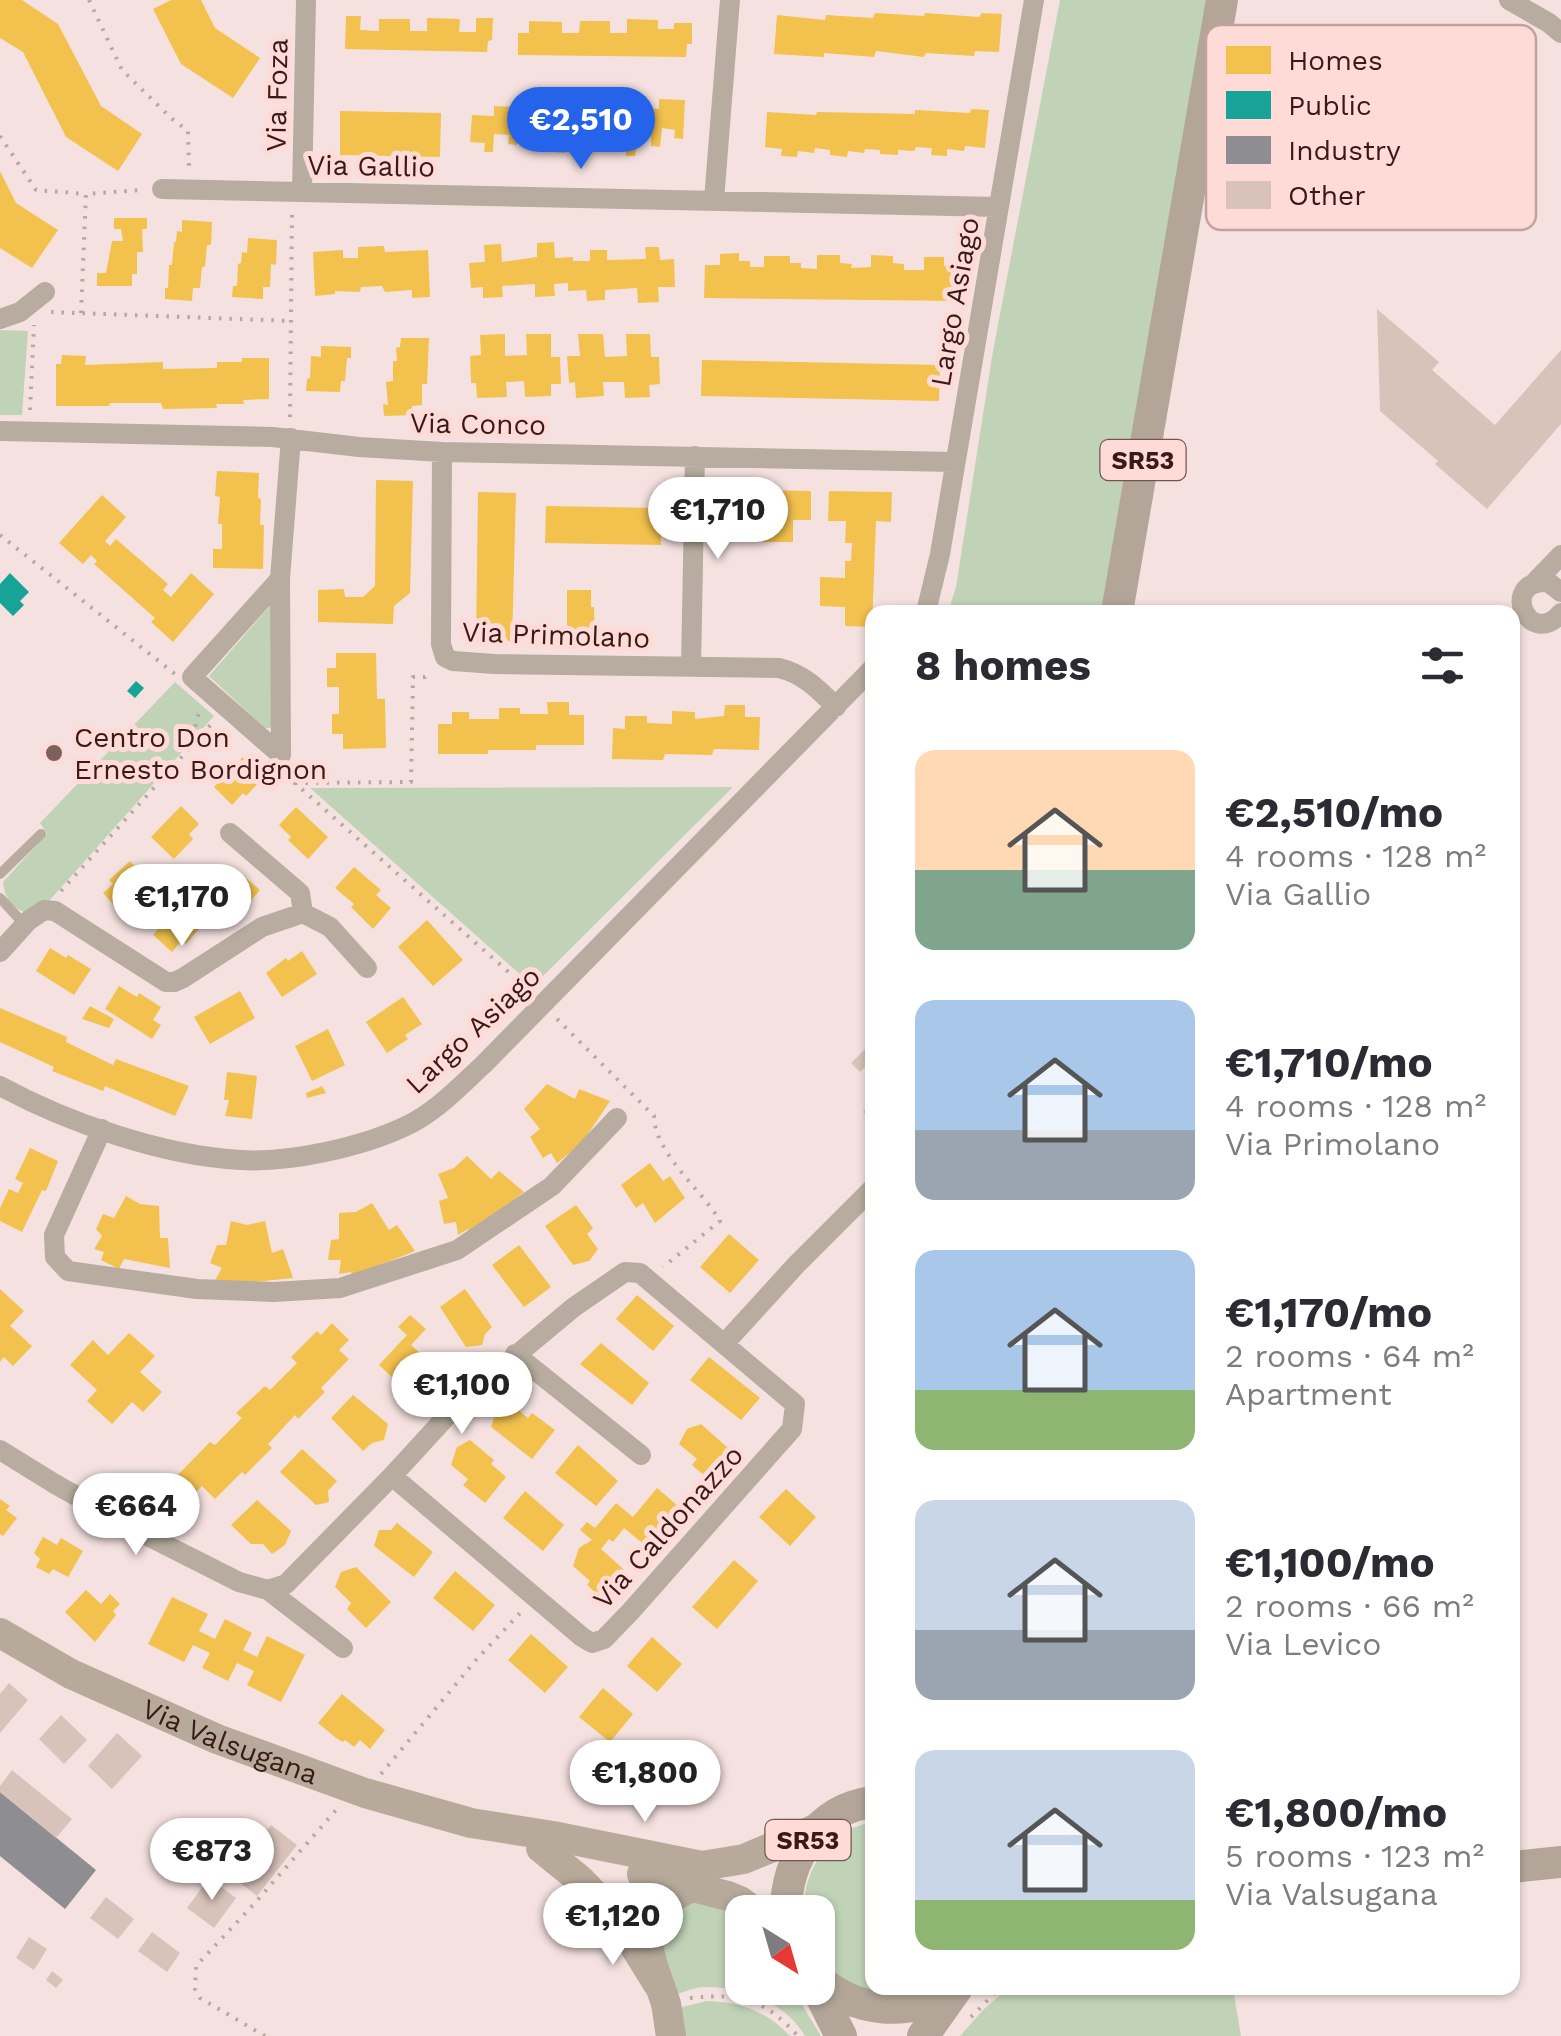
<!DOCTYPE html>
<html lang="en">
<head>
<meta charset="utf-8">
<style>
	:root { --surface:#fff; --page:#f2f2f3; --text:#2b2b33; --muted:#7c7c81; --accent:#2563eb }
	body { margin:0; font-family:"Work Sans",sans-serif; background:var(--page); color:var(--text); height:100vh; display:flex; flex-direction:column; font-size:38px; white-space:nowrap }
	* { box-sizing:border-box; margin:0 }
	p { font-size:32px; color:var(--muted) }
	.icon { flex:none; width:55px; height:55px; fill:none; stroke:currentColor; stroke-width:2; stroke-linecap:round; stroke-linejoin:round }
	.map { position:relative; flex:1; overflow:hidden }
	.panel { position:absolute; left:865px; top:605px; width:655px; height:1390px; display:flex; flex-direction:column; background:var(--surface); border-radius:20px; box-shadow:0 2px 8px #0004 }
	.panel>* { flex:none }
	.needle { width:65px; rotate:143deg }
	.controls { position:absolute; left:725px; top:1895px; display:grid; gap:20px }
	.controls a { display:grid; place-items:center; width:110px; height:110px; border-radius:20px; background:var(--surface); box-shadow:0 2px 8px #0004; font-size:50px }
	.price { position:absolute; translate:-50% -85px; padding:0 22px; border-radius:35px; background:#fff; color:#222; font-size:32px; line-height:65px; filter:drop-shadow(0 2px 5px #0008) }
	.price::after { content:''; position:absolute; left:50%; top:60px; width:30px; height:22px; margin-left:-15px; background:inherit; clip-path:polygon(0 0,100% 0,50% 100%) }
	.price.current { background:var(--accent); color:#fff }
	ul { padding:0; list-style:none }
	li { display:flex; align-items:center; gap:30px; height:250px; padding:0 50px }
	li span { display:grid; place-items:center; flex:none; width:280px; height:200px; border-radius:20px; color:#555 }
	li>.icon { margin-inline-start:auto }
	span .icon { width:120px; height:120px; fill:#fffc; stroke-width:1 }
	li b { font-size:42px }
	h2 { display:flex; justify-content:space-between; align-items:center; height:120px; padding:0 50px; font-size:42px }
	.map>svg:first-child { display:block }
	.green { fill:#c0d3b7 }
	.homes { fill:#f2c14e }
	.public { fill:#17a398 }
	.industry { fill:#8d8d92 }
	.building { fill:#d8c2ba }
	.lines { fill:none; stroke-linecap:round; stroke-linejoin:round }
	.path { stroke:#b4a89f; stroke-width:4; stroke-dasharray:2.5 8; stroke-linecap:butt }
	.lane { stroke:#b7ac9f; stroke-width:10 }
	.street { stroke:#b7ac9f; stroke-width:20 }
	.secondary { stroke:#b7aa9a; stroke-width:30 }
	.primary { stroke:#b3a699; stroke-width:32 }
	.poi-dot { fill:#7b605e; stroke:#fedbd7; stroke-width:4 }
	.labels { text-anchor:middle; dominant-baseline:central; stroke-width:10; stroke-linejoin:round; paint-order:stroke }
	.shield { fill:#fedbd7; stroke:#745451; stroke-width:2.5 }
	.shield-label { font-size:25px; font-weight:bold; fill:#391a18 }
	.street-label { font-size:28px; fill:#391a18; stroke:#fedbd7 }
	.poi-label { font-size:28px; fill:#391a18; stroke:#fedbd7; text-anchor:start }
	.key { fill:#fedbd7; stroke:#c3a19e; stroke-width:2.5 }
	.key-label { font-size:28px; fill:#391a18 }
</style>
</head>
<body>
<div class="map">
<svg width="1561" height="2036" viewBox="0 0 1561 2036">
	<rect width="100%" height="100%" fill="#f5e2e0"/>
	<!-- green -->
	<path class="green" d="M1060 0H1207L1101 612H948L956 587 993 351Z
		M0 330 28 331 22 415H0Z
		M273 602 271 728H265L209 676Z
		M175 682 214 716 49 901 28 915C13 906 5 901 3 882L47 834 40 823Z
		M733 787 533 986 310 788 732 787Z
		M872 1821V1988H921C913 1989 904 1993 896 1993 865 1995 834 1978 818 1953V1912H805C801 1880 821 1845 849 1830 856 1826 865 1824 872 1821Z
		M692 1898 742 1915V1988H792L821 2036H805C785 2002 743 1987 706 1987 695 1987 684 1992 674 1995L655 1945 663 1917Z
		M1008 1988H1233L1241 2036H960L983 2010Z
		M707 2001C741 2002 766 2011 790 2036H681L678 2008Z"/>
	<!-- homes -->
	<path class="homes" d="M0 0H22L58 24 101 106 142 134 118 171 66 137 23 52 0 38Z
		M171 0H201L215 28 260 58 233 98 181 64 153 9Z
		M875 13 924 16 925 13 979 17 982 13 1002 14 999 52 975 51 974 56 926 53 924 57 876 51 874 57 824 53V57L774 54 777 15 825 20 826 15 873 18Z
		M346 16H361L360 30 379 31V19H410V31H427V18L460 19 459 32H476V18H493L492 40 488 41 487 52 345 49Z
		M627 19 658 20V29H674V23H692V44H687L686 57 518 55V33H529V21L562 22V33H579L580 21H610V33H627Z
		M531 90 543 91 542 116 564 117 565 107 588 108V98L614 99 613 117 637 118V108L659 109V99L685 100 683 139 674 138 675 130 662 128 660 147 651 146V137L638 135 635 156H626V143H614V138L602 137V128H589V146H579L580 135H566L565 153 554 152 555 141 541 140 542 137 532 136V127L518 126 517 145 508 144 509 135 494 134 493 152H484L485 143 470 142 472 115 494 116V106L517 107V97L531 98Z
		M971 109 989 110 985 148 965 146 964 151 947 149V156L931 155 932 148 916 147 914 151 898 150V155L880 154V150L865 149 864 153 848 151 847 157 830 155V150L815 148 814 153 798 151 797 157 781 156 782 149 765 147 767 112 816 115 817 112 915 114V110L970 113Z
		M340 111 441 113 440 157 340 155Z
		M0 171 16 203 58 230 32 268 0 248Z
		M114 218H147V229H142L143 252H137V274H132V286H97V273H106L112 241H123L121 229H114Z
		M182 220 212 222 211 245H207L205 267H202L200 288H193L192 301 165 299V288H168L169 265H172L174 242H176L177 231 182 232Z
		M248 238 277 240 276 265 271 264 270 287H263V299L232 297 233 286H237L238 264 241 263 242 252 247 253Z
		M554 242 555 258 573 257V261H590V250H607V260L646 259 645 247H659L660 260 674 259 675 287H658L659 302 638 303 637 288 605 290V300L587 301 586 290 568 291V283L554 284 555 296 535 297V284L502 286 503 297 483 298V287L471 288 469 263 485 262 484 245 501 244 502 262 537 257V243Z
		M384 246 385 252 428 250 430 297 412 298V290L385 292 382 286 361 287 360 292 335 291V294L315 296 313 252 343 250V258H358V247Z
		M739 253V261H750V267H764V256H790V263H801V268L817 269V255H840V263L852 264 851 268 871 267V255L893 256V263L904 264V270H924V257H944V266H960L959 301 704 298 705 265H720V254Z
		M505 334V356L527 355 526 334H551V357H560L561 384H551V396L525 397 524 381 506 382 507 397 477 398 476 383H471L470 356 481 355 480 335Z
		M578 334H603L605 357 627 356 626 334H650L651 357H659L660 384 649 385 650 397 625 398 624 382H603L604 396 576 398 575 382 569 383 567 356H580Z
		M401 338H429L427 384H422V405L412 406 413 415 384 416 383 404 388 405 386 382 393 381V361H397L396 348 400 347Z
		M321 346 351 347V358H347L345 381H341L340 392 306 391 307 379 310 378 311 356 321 357Z
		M62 355 86 356 85 365 163 362V369L217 368V362H242V358H269V399L243 400 244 404H216L217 408 163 409 161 403H110L109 406H56V364H61Z
		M702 360 940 365 939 401 701 396Z
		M217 471 259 473 258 498 261 499 260 525H264L263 569 213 568V549H222V524H218L220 497 215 496Z
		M376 480 413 481 410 593 394 606 393 624 318 622V590L344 589 345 597H363L375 586Z
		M747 490 811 491V520H793V542H763V519H747Z
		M829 491 892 492 891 522 876 521 872 627 845 626V607L820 606V577L845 578V561H851L852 543H845L846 521H828Z
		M478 492 516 493 512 641 476 640Z
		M102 495 126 517 105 541 110 546 116 539 168 584 163 590 171 597 191 573 214 594 173 642 151 622 155 618 94 564 97 561 91 555 83 564 59 543Z
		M546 506 661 508V545L545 543Z
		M567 590H591V607H594L595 638H567Z
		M336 653H376L377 699H385L386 748 343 749V734H332V714H339V687H327V668H336Z
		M547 702H569V715H584V745H536V750H488V754H438V724H452V712H469V719H499V708H520V714H548Z
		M725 705H745V717H760L759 750 714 749 712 755 665 754 663 760 612 759 613 728 625 729V716H647V723L672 724V711L695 712V719L724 716Z
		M243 757 264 777 246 796 243 793 232 805 214 787Z
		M181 806 199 824 189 834 193 839 174 859 151 837Z
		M296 807 328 837 308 859 288 840 291 837 279 825Z
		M130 861 149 883 119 911 103 893 113 884 109 880Z
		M223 865 236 876 239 872 260 890 240 913 207 883Z
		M354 867 381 890 376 895 391 908 373 929 351 907 354 904 335 888Z
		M181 903 204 923 186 944 182 940 172 952 153 935Z
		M427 920 463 960 433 986 398 947Z
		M50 948 66 958 68 955 91 969 74 995 36 971Z
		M302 951 317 974 282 997 266 973 286 958 288 961Z
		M119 986 137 997 139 993 161 1007 153 1020 161 1025 152 1039 105 1009Z
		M240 991 255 1018 210 1044 194 1017Z
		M403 997 422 1024 405 1035 408 1039 387 1053 366 1022Z
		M90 1006 114 1019 109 1028 82 1019Z
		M0 1008 67 1037 66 1042 113 1065 116 1059 189 1086 175 1116 105 1086 103 1091 52 1071 54 1067 0 1042Z
		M328 1029 345 1065 312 1081 295 1046Z
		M227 1072 257 1076 252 1119 225 1116 229 1100H224Z
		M547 1084 575 1099 579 1089 610 1101 582 1143 557 1163 551 1153 543 1158 530 1137 540 1129 524 1109Z
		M322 1086 326 1093 307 1098 306 1093Z
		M30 1148 58 1161 46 1191 42 1190 22 1232 0 1221V1208L9 1189 18 1193 23 1183 15 1179Z
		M467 1156 491 1179 499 1171 524 1192 485 1221 472 1238 468 1229 458 1235 456 1222 444 1224 439 1201 448 1198 438 1174 454 1168Z
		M650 1163 663 1181 670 1176 685 1198 655 1223 643 1203 636 1208 621 1185Z
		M126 1196 140 1204 159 1206 160 1238H168L170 1268 124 1259 119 1269 101 1260 104 1252 94 1249 102 1236 96 1229 103 1214 114 1218Z
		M372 1203 389 1230 397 1225 415 1251 370 1269 353 1280 351 1272 339 1274 341 1260H328L331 1240 339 1239V1213L356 1212Z
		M576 1205 593 1228 587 1234 598 1249 589 1261 573 1265 545 1226Z
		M231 1221 247 1225 265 1221 272 1253 283 1249 293 1278 245 1283 215 1280 222 1268 210 1263 217 1245H226Z
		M729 1234 759 1260 730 1293 700 1267Z
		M519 1245 551 1287 524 1307 492 1265Z
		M0 1289 24 1311 10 1326 32 1346 13 1366 4 1357 0 1362Z
		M465 1289 492 1327 485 1334 482 1345 466 1347 440 1307Z
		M637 1295 674 1326 653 1351 616 1319Z
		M410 1315 426 1329 411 1345 442 1373 418 1401 379 1365 407 1335 398 1327Z
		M332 1323 349 1340 339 1350 349 1359 321 1388 325 1392 298 1419 295 1415 268 1444 272 1448 245 1475 242 1472 215 1499 202 1486 187 1501 170 1483 210 1442 215 1445 242 1418 236 1413 265 1386 270 1390 297 1363 291 1357 317 1331 321 1335Z
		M129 1333 155 1356 140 1372 162 1392 143 1412 132 1402 112 1424 87 1401 97 1390 70 1365 93 1340 108 1355Z
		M601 1343 649 1383 632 1405 580 1364Z
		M709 1357 760 1398 741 1420 690 1380Z
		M353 1395 388 1424 384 1440 372 1443 363 1451 331 1418Z
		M510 1403 528 1418 532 1413 555 1430 532 1459 491 1427 496 1412Z
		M701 1424 737 1456 714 1484 692 1465 697 1459 679 1444 687 1429Z
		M470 1440 494 1460 491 1464 506 1477 485 1503 463 1485 468 1479 451 1465 457 1447Z
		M578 1445 618 1481 596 1506 555 1473Z
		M302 1449 337 1481 328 1491 329 1502 316 1505 280 1472Z
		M657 1488 685 1512 652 1551 624 1528 613 1542 609 1539 601 1549 631 1576 607 1603 587 1585 590 1581 573 1566 579 1548 592 1540 580 1530 587 1522 595 1528 616 1503 633 1517Z
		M786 1489 816 1517 790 1546 759 1517Z
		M525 1491 564 1525 543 1551 503 1518Z
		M0 1499 10 1506 6 1510 17 1518 3 1536 0 1534Z
		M257 1500 291 1531 285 1545 272 1554 263 1544H251L231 1525Z
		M397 1523 433 1552 414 1577 374 1546 379 1530H391Z
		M43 1537 57 1545 61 1538 83 1551 68 1577 53 1569 49 1574 36 1567 40 1559 34 1553Z
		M734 1560 758 1581 717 1629 692 1607Z
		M356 1567 391 1602 366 1628 347 1609 351 1603 335 1587 341 1572Z
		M455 1571 495 1605 473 1631 433 1598Z
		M86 1590 101 1604 110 1594 120 1604 113 1611 116 1615 95 1642 65 1612Z
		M172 1597 208 1614 199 1631 215 1639 225 1619 252 1633 243 1650 257 1657 267 1636 305 1655 281 1702 247 1685 254 1671 237 1663 228 1681 202 1668 210 1653 193 1645 184 1662 148 1644Z
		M531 1634 568 1667 545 1693 508 1660Z
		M652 1637 682 1664 657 1692 627 1666Z
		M603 1688 633 1714 610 1742 579 1717Z
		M342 1694 385 1730 370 1749 360 1740 354 1747 345 1740 343 1742 336 1738 318 1723Z"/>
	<!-- public -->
	<path class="public" d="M10 573 29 592 20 601 24 605 13 616 0 603V584Z
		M136 681 144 688 135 698 127 691Z"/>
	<!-- industry -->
	<path class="industry" d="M0 1792 96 1870 65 1909 0 1856Z"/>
	<!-- building -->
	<path class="building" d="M1377 309 1439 362 1432 370 1495 425 1561 350V424L1487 509 1435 464 1438 461 1380 411Z
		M865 1049 872 1056V1060L860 1072 851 1063Z
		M872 1100V1121L863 1112Z
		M9 1683 28 1700 0 1733V1694Z
		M61 1715 87 1740 64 1764 39 1739Z
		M117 1733 142 1756 112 1789 88 1766Z
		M12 1770 72 1819 56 1838 0 1792V1786Z
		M271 1825 297 1845 257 1896 202 1852 218 1832 248 1855Z
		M164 1831 183 1838 181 1844 162 1837Z
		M200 1863 209 1871 202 1879 193 1870Z
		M209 1878 236 1898 214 1928 187 1908Z
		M106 1897 134 1919 118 1939 90 1918Z
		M152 1932 180 1953 167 1972 138 1951Z
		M29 1937 47 1949 34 1970 16 1958Z
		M52 1971 63 1980 56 1988 46 1980Z"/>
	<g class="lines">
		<!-- path -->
		<path class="path" d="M89 0 122 70 171 118 188 131 189 169
			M0 136 36 190 86 194
			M51 312 291 321
			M81 313 86 194 142 190
			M30 410 34 325
			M290 417 292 211
			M0 535 175 674
			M190 747 200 708
			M288 774 290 779 305 792 530 991
			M295 783 411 782 413 677H425L430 672
			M61 891 215 720
			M557 1019 654 1116C655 1154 701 1189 720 1221L663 1267
			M381 1774 476 1660 522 1611
			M690 1998C741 1993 763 1998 798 2036
			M971 2017 1000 1988
			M265 2036 200 1998 195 1989 196 1966 254 1904 337 1809"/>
		<!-- lane -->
		<path class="lane" d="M0 874 41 834
			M0 898 24 924"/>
		<!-- street -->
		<path class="street" d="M1509 0 1549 23 1561 33
			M162 189 999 207
			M302 192 306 0
			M714 200 730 0
			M0 319 20 312 45 292
			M0 431 273 437 359 447 442 452 954 462
			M442 452 441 644 445 657 453 661 494 664 779 668C804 674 819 690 836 707
			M280 579 192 677 281 755 280 579 291 438
			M1535 582 1561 555
			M1561 592 1548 582C1498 580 1529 650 1561 613
			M926 612 940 554 1034 0
			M691 667 695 456
			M230 833 300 893 303 913
			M0 952 28 921 44 910 55 911 166 982H174L183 978 262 927 303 913 330 927 367 968
			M0 1086C68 1123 164 1156 241 1160 290 1163 362 1147 406 1126 436 1112 460 1086 484 1064L872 669
			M102 1129 54 1235 55 1257 68 1271 197 1289 274 1292 340 1288 457 1250 552 1186 617 1118
			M724 1344 796 1265 872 1189
			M515 1354 641 1455
			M0 1450 55 1484 140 1532 239 1582 268 1590 286 1584 392 1476 459 1403 574 1307 625 1272 640 1273 795 1404 792 1429 631 1611 604 1639 592 1643 582 1637 392 1476
			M268 1590 343 1648"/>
		<!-- secondary -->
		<g class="secondary">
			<path id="s1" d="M0 1633 71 1674 217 1739 365 1793 471 1823 553 1836 702 1866 744 1859 820 1827"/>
			<path d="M541 1848 579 1879 617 1918 658 1984"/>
			<path d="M642 1874 728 1896 740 1901 755 1912"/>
			<path d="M671 2036C669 2025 668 2014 666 2004 658 1975 635 1937 657 1910 666 1899 679 1894 691 1887"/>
		</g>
		<!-- primary -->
		<path class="primary" d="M1117 612 1222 0
			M1512 1867 1561 1862
			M786 1912C786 1860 817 1809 872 1802
			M818 1979C857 2013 909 2018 953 1988
			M817 1988 841 2036
			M923 2036 957 1988"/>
	</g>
	<!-- markers -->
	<circle class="poi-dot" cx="54" cy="753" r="10"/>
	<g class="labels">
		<!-- shield labels -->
		<g class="shield">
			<rect x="1100.5" y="440" width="85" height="40" rx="8"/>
			<rect x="765.5" y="1820" width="85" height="40" rx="8"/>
		</g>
		<g class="shield-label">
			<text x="1143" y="460">SR53</text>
			<text x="808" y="1840">SR53</text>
		</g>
		<!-- street labels -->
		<g class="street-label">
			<text transform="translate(277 95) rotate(-89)">Via Foza</text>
			<text transform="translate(371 166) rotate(1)">Via Gallio</text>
			<text transform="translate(955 302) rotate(-80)">Largo Asiago</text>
			<text transform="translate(478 424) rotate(1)">Via Conco</text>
			<text transform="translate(556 635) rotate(2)">Via Primolano</text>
			<text transform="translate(473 1030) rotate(-43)">Largo Asiago</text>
			<text transform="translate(668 1527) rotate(-48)">Via Caldonazzo</text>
			<text stroke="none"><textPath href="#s1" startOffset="255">Via Valsugana</textPath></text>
		</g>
		<!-- poi labels -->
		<g class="poi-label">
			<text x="74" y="737">Centro Don<tspan x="74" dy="32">Ernesto Bordignon</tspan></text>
		</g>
	</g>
	<!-- legend -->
	<rect x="1206" y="25" width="330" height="205" rx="15" class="key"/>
	<rect x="1226" y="46" width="45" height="28" fill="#f2c14e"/>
	<rect x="1226" y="91" width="45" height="28" fill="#17a398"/>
	<rect x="1226" y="136" width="45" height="28" fill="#8d8d92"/>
	<rect x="1226" y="181" width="45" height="28" fill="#d8c2ba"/>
	<g class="key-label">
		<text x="1288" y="70">Homes</text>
		<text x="1288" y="115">Public</text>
		<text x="1288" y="160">Industry</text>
		<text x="1288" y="205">Other</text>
	</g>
</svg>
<div class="controls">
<a><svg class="needle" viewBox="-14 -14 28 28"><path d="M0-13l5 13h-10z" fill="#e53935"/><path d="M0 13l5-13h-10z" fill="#7c7c81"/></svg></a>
</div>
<b class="price current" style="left:581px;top:172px">€2,510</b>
<b class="price" style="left:718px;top:562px">€1,710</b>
<b class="price" style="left:182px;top:949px">€1,170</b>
<b class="price" style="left:462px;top:1437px">€1,100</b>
<b class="price" style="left:136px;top:1558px">€664</b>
<b class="price" style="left:645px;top:1825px">€1,800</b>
<b class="price" style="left:212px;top:1903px">€873</b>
<b class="price" style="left:613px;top:1968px">€1,120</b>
<section class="panel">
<h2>8 homes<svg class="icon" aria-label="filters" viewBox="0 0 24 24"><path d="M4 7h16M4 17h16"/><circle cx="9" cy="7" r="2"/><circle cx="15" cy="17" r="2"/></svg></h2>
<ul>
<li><span style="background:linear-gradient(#ffd9b3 60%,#7fa58c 0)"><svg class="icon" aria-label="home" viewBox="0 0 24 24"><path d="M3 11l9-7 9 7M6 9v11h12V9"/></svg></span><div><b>€2,510/mo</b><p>4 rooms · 128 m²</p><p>Via Gallio</p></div></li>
<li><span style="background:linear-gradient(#a9c7e8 65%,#9aa5b1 0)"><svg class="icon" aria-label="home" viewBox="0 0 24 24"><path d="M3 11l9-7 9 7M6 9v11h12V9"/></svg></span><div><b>€1,710/mo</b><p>4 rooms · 128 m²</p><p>Via Primolano</p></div></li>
<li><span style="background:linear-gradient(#a9c7e8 70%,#8fb573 0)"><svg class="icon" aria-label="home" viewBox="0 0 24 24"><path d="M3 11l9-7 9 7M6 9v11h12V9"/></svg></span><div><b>€1,170/mo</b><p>2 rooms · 64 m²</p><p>Apartment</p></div></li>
<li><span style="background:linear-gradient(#c9d6e8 65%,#9aa5b1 0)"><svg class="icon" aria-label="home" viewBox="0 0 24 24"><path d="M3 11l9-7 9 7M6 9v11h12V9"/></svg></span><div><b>€1,100/mo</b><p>2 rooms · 66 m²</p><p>Via Levico</p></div></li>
<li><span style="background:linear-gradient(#c9d6e8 75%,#8fb573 0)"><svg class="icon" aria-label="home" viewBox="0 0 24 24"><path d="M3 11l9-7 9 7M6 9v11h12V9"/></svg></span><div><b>€1,800/mo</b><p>5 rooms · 123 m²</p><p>Via Valsugana</p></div></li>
</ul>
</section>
</div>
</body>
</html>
